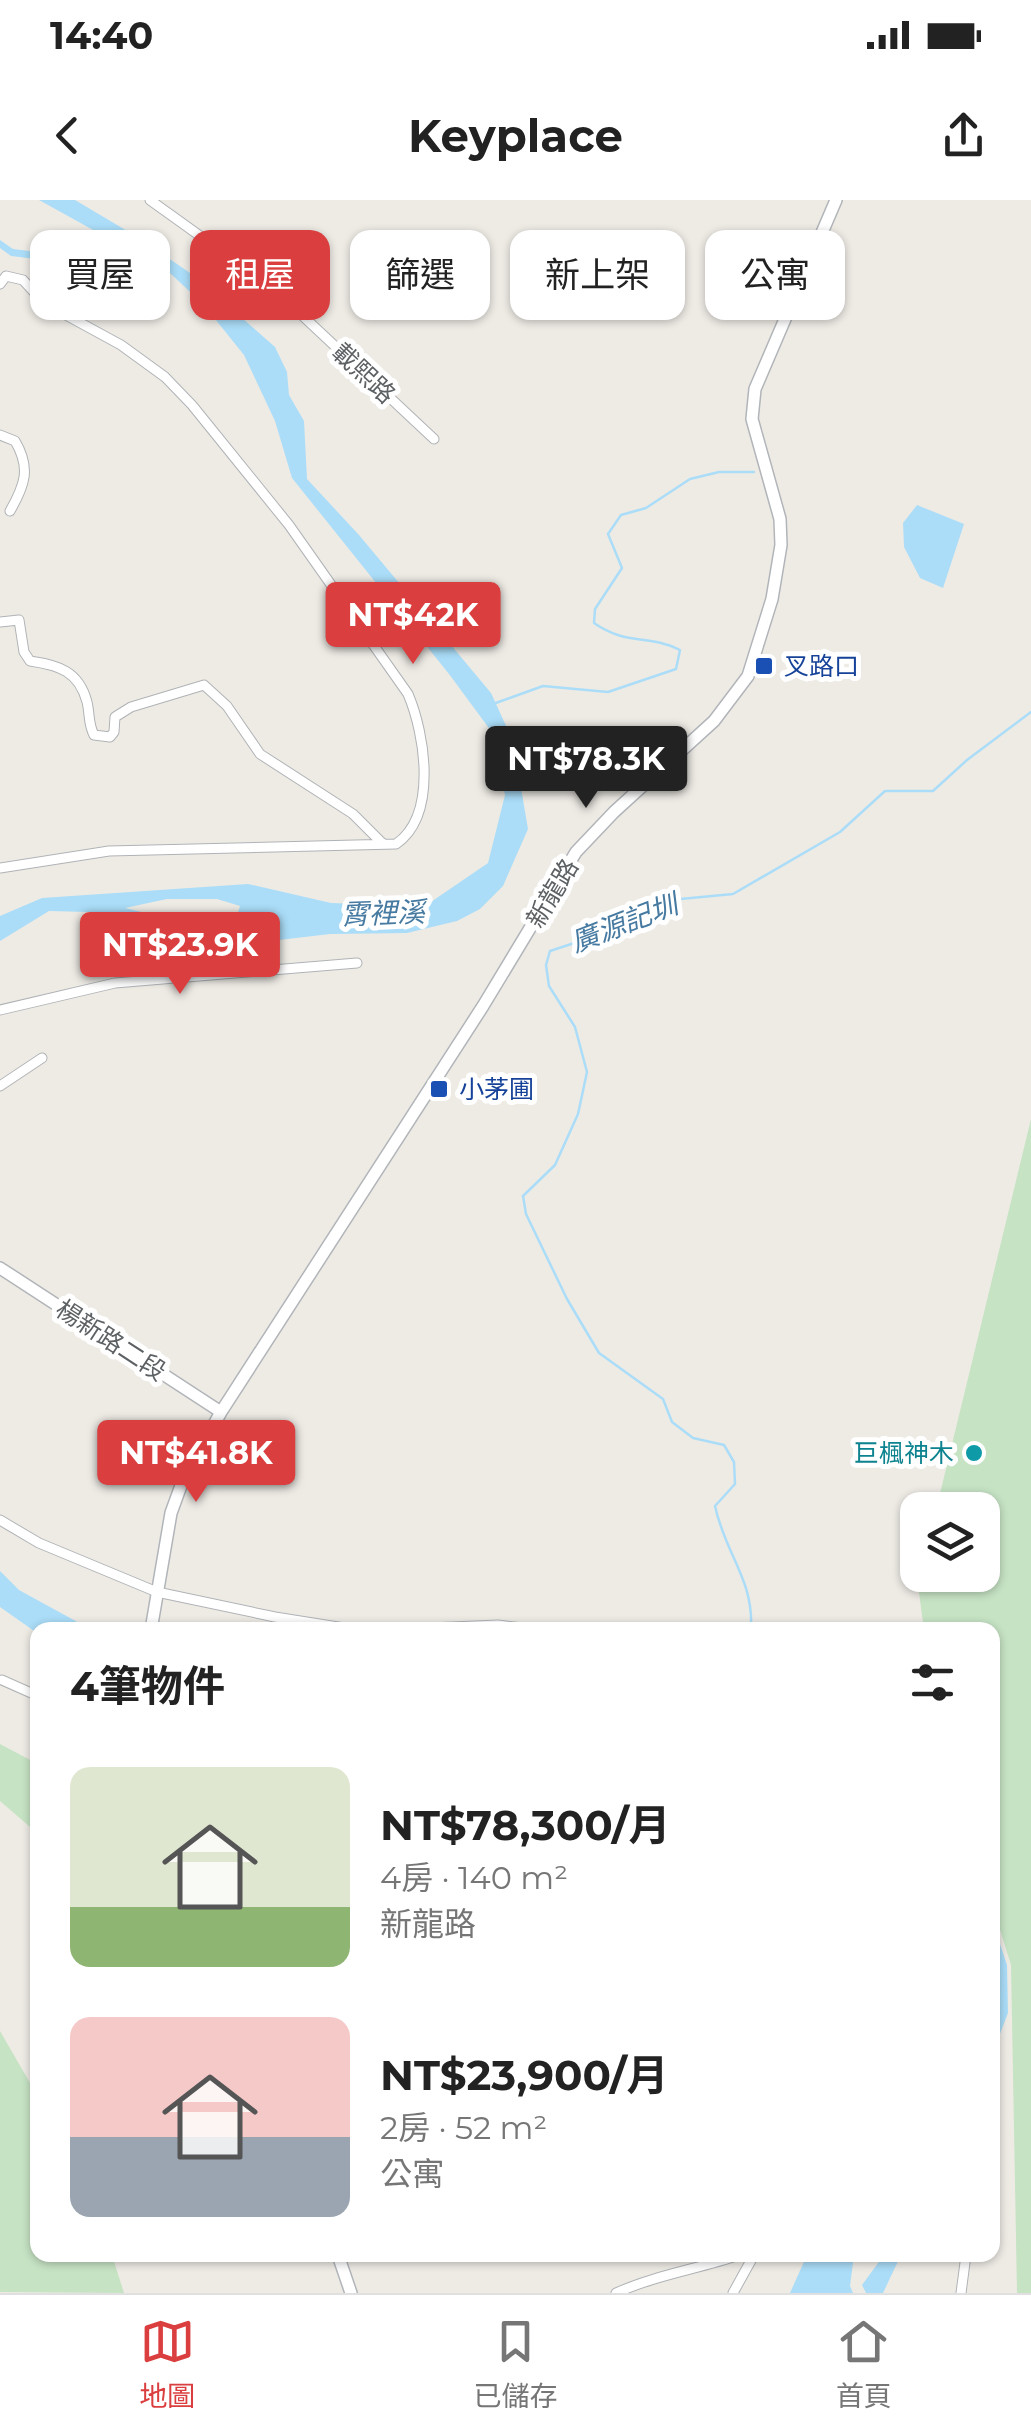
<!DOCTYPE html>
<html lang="zh-TW">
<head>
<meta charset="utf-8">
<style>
	:root { --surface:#fff; --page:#f6f6f6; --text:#222; --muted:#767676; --line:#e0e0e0; --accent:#db3e3f }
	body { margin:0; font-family:Montserrat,"Noto Sans TC",sans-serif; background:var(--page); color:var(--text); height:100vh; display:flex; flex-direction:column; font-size:38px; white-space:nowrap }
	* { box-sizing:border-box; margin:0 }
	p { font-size:32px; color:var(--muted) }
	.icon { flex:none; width:55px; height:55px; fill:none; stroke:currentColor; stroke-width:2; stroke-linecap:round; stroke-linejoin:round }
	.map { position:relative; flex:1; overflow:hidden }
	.details { position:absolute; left:30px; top:1422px; width:970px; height:640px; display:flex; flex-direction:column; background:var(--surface); border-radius:20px; box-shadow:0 2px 8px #0004 }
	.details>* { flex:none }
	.hud { position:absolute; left:30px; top:30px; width:972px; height:90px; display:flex; gap:20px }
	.buttons { position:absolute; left:900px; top:1292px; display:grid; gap:20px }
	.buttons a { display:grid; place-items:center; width:100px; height:100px; border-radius:20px; background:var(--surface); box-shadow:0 2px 8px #0004; font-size:50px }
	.price { position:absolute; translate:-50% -85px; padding:0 22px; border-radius:10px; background:var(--accent); color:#fff; font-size:32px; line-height:65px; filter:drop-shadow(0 2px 5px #0008) }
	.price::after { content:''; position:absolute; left:50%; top:60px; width:30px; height:22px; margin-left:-15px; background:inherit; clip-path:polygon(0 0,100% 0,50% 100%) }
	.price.on { background:#222; color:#fff }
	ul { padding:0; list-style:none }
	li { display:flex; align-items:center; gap:30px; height:250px; padding:0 40px }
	li span { display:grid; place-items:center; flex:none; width:280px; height:200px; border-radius:20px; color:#555 }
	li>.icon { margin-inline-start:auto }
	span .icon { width:120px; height:120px; fill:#fffc; stroke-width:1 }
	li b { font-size:42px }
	h2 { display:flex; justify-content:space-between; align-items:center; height:120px; padding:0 40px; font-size:42px }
	.tag { padding:0 35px; border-radius:20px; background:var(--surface); box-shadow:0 2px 8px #0004; font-size:35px; line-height:90px }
	.tag.on { background:var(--accent); color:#fff }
	.status { display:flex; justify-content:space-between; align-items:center; height:70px; padding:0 50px; background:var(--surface); direction:ltr }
	.status svg { height:28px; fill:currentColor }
	header { display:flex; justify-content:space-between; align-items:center; height:130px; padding:0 40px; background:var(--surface); font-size:45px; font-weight:700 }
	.tab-bar { display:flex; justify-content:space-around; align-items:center; height:140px; border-top:2px solid var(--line); background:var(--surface); font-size:28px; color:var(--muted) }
	.tab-bar a { display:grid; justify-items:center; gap:5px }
	.tab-bar .on { color:var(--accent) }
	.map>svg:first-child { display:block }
	.green { fill:#c6e3c4 }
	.water { fill:#abddf8; fill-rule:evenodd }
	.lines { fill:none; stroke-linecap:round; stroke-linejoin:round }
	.stream { stroke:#abddf8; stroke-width:2.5 }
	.street-casing { stroke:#b0b3b6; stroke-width:11 }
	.secondary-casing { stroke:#b1b5b9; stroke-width:14 }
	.street { stroke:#fff; stroke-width:9 }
	.secondary { stroke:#fff; stroke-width:11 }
	.transit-dot { fill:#1a4fb4; stroke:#fff; stroke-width:4 }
	.culture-dot { fill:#0f9aa8; stroke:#fff; stroke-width:4 }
	.labels { text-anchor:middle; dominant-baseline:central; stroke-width:10; stroke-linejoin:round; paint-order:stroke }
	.street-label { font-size:25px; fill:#5d6164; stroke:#fff }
	.transit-label { font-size:25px; fill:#164399; stroke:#fff; text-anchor:start }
	.culture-label { font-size:25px; fill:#0d838f; stroke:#fff; text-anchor:end }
	.water-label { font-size:28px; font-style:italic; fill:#467aa1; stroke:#fff }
</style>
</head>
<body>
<div class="status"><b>14:40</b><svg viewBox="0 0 49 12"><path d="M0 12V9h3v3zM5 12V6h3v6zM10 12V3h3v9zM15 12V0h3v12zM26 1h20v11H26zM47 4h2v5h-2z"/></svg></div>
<header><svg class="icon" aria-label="back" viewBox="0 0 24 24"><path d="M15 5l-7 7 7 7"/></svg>Keyplace<svg class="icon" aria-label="share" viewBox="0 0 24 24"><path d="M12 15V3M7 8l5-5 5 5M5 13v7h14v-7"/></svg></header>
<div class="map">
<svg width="1031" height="2093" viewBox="0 0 1031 2093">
	<rect width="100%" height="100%" fill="#eeebe5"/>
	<!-- green -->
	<path class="green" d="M1031 919V2093H1017L1011 1765 992 1704V1430H924L918 1385 921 1375H982V1310H936Z
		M0 1544 36 1563 37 1633 0 1601Z
		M0 1831 37 1895 38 2055H112L124 2093 0 2092Z"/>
	<!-- water -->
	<path class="water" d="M39 0H75L139 38 193 75 275 147 287 172 289 195 304 221 307 279 359 335 491 493 513 541 528 629 503 686 480 709 457 721 407 733 330 734 262 742 261 734 128 724 89 712 49 711 0 741V716L42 698 248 684 331 703 425 706 488 663 505 595 494 535 449 474 292 278 275 221 244 155 203 104 171 74 138 71 58 44 44 60 11 56 0 48V40L13 49 38 52 56 33 135 63 151 62ZM167 699H217L240 706 236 719 166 718 125 708Z
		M917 305 964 324 943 388 920 378 904 347 903 323Z
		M0 1371 19 1390 92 1430H38L37 1433 0 1407Z
		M993 1723 1007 1765 1008 1813 993 1852Z
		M807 2055H854L850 2086 853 2093H790Z
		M884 2055H901L883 2093H866L862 2085Z"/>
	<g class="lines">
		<!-- stream -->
		<path class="stream" d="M493 504 543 486 608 492 676 469 680 450C648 434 627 446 594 423L595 409 622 368 608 334 621 315 646 308 690 279 719 272H754
			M751 1430C754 1379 725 1354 715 1306L735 1284 734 1262 724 1245 693 1238 672 1222 663 1199 599 1153 567 1099 526 1014 523 996 555 965 578 914 587 872 575 827 549 786 546 765 550 751 629 725 670 700 733 694 840 632 885 591H933L967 560 1031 512"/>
		<!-- street casing -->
		<g class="street-casing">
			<path id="street" d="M150 0 274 89 434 239
				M0 84 6 76 23 80 44 103 121 145 165 177 192 205 289 325 408 494C425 534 438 615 396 644L109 651 0 668
				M0 235 15 241C31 268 25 285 10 311
				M0 422 19 420 24 452 30 461C58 465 79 471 87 502 90 514 88 524 94 535L110 537 114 532 115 517 131 507 204 485 227 506 260 554 353 614 383 644
				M0 810 115 783 357 763
				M0 886 42 858
				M0 1320 39 1343 157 1392 275 1417 357 1430
				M383 1430 498 1425 540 1430
				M2 1480 38 1496
				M616 2093C656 2075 698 2069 739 2055
				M733 2093 754 2055
				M961 2093 966 2055"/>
		</g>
		<!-- secondary casing -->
		<g class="secondary-casing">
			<path id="secondary" d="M0 1068 221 1212
				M151 1430 171 1313 183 1280 221 1212 483 806 576 652 614 612 714 521 748 476 772 399 781 345 780 319 752 219 755 189 836 0
				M338 2055 351 2093"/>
		</g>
		<!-- street -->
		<use href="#street" class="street"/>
		<!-- secondary -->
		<use href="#secondary" class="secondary"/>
	</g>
	<!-- markers -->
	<g class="transit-dot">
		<rect x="754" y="456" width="20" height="20" rx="5"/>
		<rect x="429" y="879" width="20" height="20" rx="5"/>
	</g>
	<circle class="culture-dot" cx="974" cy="1253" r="10"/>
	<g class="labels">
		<!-- street labels -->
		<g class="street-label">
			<text transform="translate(364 173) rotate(43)">載熙路</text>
			<text transform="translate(552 693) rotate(-59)">新龍路</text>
			<text transform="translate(111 1140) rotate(33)">楊新路二段</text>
		</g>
		<!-- transit labels -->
		<g class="transit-label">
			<text x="784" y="466">叉路口</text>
			<text x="459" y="889">小茅圃</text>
		</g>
		<!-- culture labels -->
		<g class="culture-label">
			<text x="954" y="1253">巨楓神木</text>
		</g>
		<!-- water labels -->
		<g class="water-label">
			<text transform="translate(383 713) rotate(-2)">霄裡溪</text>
			<text transform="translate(624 723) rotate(-21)">廣源記圳</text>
		</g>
	</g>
</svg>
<div class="buttons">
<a><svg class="icon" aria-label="layers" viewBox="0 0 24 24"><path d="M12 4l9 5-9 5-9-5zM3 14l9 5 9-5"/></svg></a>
</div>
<b class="price" style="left:413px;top:467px">NT$42K</b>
<b class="price on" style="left:586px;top:611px">NT$78.3K</b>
<b class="price" style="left:180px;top:797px">NT$23.9K</b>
<b class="price" style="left:196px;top:1305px">NT$41.8K</b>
<div class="hud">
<a class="tag">買屋</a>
<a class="tag on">租屋</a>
<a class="tag">篩選</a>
<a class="tag">新上架</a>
<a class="tag">公寓</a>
</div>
<section class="details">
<h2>4筆物件<svg class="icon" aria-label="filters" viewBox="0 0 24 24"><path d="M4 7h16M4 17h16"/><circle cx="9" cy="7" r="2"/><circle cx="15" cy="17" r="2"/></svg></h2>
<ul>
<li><span style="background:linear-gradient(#dfe7d0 70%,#8fb573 0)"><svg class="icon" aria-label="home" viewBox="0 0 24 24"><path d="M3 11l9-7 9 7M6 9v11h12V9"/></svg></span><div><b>NT$78,300/月</b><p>4房 · 140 m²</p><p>新龍路</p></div></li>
<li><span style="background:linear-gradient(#f6c9c9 60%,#9aa5b1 0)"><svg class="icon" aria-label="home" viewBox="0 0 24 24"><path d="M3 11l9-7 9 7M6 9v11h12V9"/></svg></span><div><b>NT$23,900/月</b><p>2房 · 52 m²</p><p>公寓</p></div></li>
</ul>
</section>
</div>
<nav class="tab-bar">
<a class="on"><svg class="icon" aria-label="map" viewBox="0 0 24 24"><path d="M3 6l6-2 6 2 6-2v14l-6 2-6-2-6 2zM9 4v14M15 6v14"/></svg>地圖</a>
<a><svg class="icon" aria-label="saved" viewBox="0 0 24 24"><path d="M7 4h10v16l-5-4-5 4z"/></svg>已儲存</a>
<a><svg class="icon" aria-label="home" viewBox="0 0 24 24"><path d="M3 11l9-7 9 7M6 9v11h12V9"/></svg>首頁</a>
</nav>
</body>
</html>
